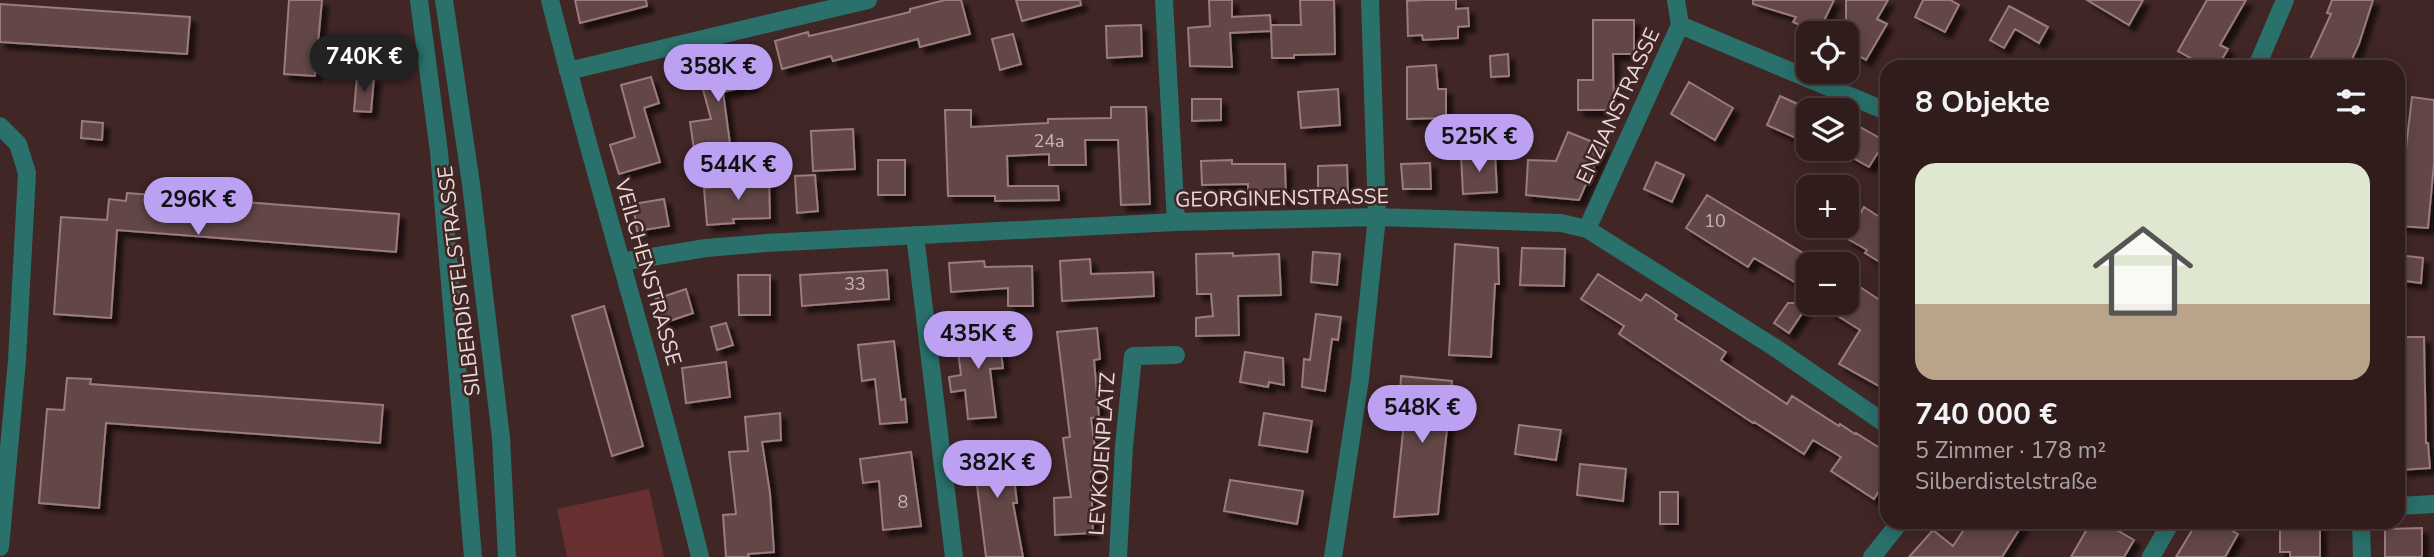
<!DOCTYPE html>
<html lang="de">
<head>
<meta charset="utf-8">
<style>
	:root { --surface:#311c1c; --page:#3d2929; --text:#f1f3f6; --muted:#a8a1a3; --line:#4c3a3b; --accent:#bca0f2 }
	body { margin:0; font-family:"Nunito Sans",sans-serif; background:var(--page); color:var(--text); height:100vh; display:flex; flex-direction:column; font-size:26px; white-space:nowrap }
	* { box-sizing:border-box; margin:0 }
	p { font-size:23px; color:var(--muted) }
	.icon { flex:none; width:38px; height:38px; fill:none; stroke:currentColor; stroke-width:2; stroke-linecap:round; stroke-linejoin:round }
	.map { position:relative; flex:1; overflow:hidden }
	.side { position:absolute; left:1880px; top:60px; width:525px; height:469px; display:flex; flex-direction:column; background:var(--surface); border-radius:21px; box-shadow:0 4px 18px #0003,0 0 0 2px var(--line) }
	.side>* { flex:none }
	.controls { position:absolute; left:1796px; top:21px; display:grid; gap:14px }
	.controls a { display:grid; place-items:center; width:63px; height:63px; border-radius:14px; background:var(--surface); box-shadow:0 4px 18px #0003,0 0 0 2px var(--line); font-size:35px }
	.price { position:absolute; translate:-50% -60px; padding:0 16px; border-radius:24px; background:var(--accent); color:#111; font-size:23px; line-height:46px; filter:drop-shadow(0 2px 4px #0008) }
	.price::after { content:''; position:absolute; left:50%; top:42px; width:21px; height:16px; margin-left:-10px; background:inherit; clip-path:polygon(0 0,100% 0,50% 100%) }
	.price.on { background:#222; color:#fff }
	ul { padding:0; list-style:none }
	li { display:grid; align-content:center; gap:14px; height:371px; padding:0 35px }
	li+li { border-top:2px solid var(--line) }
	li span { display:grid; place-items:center; height:217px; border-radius:21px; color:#555 }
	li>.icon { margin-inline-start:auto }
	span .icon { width:126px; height:126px; fill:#fffc; stroke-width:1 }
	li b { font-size:30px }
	h2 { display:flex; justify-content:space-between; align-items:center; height:84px; padding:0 35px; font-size:30px }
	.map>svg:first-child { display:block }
	.green { fill:#682f30 }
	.building { fill:#644746; stroke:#9c7b7a; stroke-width:2; filter:url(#shadow) }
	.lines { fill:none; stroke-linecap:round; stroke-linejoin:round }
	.minor { stroke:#2a706b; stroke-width:18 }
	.labels { text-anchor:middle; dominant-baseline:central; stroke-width:5; stroke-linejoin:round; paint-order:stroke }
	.number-label { font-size:18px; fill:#c9b4b4 }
	.street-label { font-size:21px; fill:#ebd9d8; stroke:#412626 }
</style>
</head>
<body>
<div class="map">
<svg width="2434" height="557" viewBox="0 0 2434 557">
	<defs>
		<filter id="shadow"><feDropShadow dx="6" dy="6" stdDeviation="2" flood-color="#0009"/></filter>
	</defs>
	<rect width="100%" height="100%" fill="#412626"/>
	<!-- green -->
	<path class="green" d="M649 489 664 557H567L557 509Z"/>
	<!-- building -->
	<path class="building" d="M289 0H322L315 76 284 74Z
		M575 0H646L647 6 580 23Z
		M945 0H961L970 34 920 47 918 39 833 61 831 56 782 69 775 41 808 32 809 36 848 27 910 12V9Z
		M1016 0H1080L1081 5 1022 21Z
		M1209 0H1232V17L1270 15 1271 31 1230 33 1232 67 1190 66 1188 28 1210 26Z
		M1300 0H1334L1335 54 1294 55V58H1272L1271 25H1301Z
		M1423 0H1456V9L1468 8 1469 26 1458 27V38L1423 40 1422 35 1408 36 1407 1Z
		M1753 0H1834L1818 33 1793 22 1796 17 1753 4Z
		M1846 0H1888L1877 19 1887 24 1866 60 1846 49Z
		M1923 0H1950L1959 5 1945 32 1915 17Z
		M2087 0H2143L2129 25Z
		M2207 0H2246L2220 45 2228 49 2218 66H2205L2178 51Z
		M2332 0H2373L2359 44 2349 66H2307L2331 14 2327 13Z
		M0 4 190 17 187 54 0 42Z
		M2009 6 2048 27 2039 43 2015 29 2004 48 1990 40Z
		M1593 20H1634V54H1613L1614 110H1578V80H1593Z
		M1141 25 1142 56 1107 58 1106 26Z
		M1013 34 1021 64 1000 70 992 39Z
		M1508 54 1509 76 1491 77 1490 56Z
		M745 55 753 85 723 92 731 151 695 156 690 122 711 119 697 67Z
		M1436 65 1438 89H1446V118L1407 119V67Z
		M357 76 374 77 371 112 354 111Z
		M651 77 659 103 644 108 660 162 619 174 610 145 635 137 621 85Z
		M1689 82 1733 108 1715 140 1671 114Z
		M1338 89 1340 125 1301 128 1298 92Z
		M1780 96 1811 110H1808V118L1798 139 1767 125Z
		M2412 97 2434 100V163L2428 228 2398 226V182H2402Z
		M1192 99H1221V120L1192 121Z
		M1111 107H1146L1150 204 1121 205 1118 140H1085L1086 165H1049V154L1007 156 1008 186H1058L1059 200 995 201V196H948L945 110H971V127L1048 123V119L1111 118Z
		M1846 119 1885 141 1869 167 1846 154Z
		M82 121 103 123 102 140 81 138Z
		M853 129 855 169 813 171 811 131Z
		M1568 132 1603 146 1579 200 1526 195 1528 160 1556 161Z
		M1495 153 1497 192 1463 194 1461 155Z
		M878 160H905V195H878Z
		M1232 160V164H1285L1286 198H1248V184L1202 185 1201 161Z
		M1656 162 1684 175 1672 202 1644 189Z
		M1430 163 1431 189H1403L1401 164Z
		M1347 165 1348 193H1318V166Z
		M815 175 818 211 797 213 795 176Z
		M749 177H769L770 218 733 219 734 223 707 225 704 188 750 184Z
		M127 193 399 214 396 252 117 230 111 318 54 314 61 217 107 220 109 199 126 201Z
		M1707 195 1813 259 1808 264 1798 284 1754 258 1748 267 1686 228Z
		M664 199 669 226 637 231 633 204Z
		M1864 207 1886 221V266L1865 253 1867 250 1846 238Z
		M1455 244 1498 248 1499 284H1495L1491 357 1449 355Z
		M1522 248 1565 249 1564 286 1520 285Z
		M1313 252 1340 254 1337 285 1311 282Z
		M1233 253V256L1279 254 1281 295 1238 296 1239 335 1196 336V318L1213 316 1211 294H1197L1196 254Z
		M2398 255 2423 258 2421 283 2398 280Z
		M1090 259 1091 274 1153 272 1154 296 1062 301 1060 261Z
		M984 261 985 267 1032 266 1033 306H1008V288L951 292 949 263Z
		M887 270 889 299 802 306 800 275Z
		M1598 274 1641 301 1646 294 1677 315 1675 319 1726 352 1721 360 1787 404 1792 396 1839 426 1840 424 1855 434 1856 433 1886 452V479L1874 499 1831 471 1841 457 1813 440 1804 454 1754 422 1753 423 1619 334 1624 326 1581 299Z
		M738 275H770V315H739Z
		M1846 278 1886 304V390L1839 364 1860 330 1817 303H1846Z
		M686 289 693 313 664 323 656 299Z
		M1788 303H1809L1789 333 1774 323Z
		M604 306 643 446 612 456 572 316Z
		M1316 314 1341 317 1338 340 1332 339 1325 391 1302 387 1304 359 1310 360Z
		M726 323 733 345 717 350 711 327Z
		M1097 328 1100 359 1094 360 1099 417 1091 418 1098 471 1091 472 1093 533 1055 535 1054 498 1071 497 1063 438 1070 437 1057 332Z
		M998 329 1003 368 990 369 996 417 968 419 965 390 951 392 949 377 961 375 956 335Z
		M2398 337H2424L2426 443H2428L2430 468 2401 470 2398 415Z
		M894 341 901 400 905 399 907 422 880 424 875 379 862 381 858 345Z
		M1245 352 1283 358 1284 385 1269 382 1268 387 1240 382Z
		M726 362 730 397 686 403 682 368Z
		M1401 376 1452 381 1438 514 1394 517 1405 413 1399 412Z
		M67 378 91 379 90 384 383 405 380 443 106 423 99 508 39 503 47 409 64 410Z
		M780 413 781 440 762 442 770 493 774 552 748 554 749 557H726L723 515 736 514 729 452 748 451 745 417Z
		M1264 413 1312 421 1307 452 1259 445Z
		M1519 425 1561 430 1556 460 1515 454Z
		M999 441 1000 446 1010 445 1017 503H1013L1023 557H986L972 445Z
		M911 452 921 526 883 530 879 481 863 483 860 459Z
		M1580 464 1626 469 1623 501 1577 495Z
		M1230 480 1303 491 1297 524 1224 511Z
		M1660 492H1678V524H1660Z
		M1969 522H2024L2002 557H1909L1933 530 1953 546Z
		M2091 522H2103L2134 540 2124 557H2071Z
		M2197 522H2217L2238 534 2225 557H2176Z
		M2280 522H2320V557H2290V552H2280Z
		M2422 528V557H2385V529Z"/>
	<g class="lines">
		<!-- minor -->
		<path class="minor" d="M419 0 439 152 473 557
			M444 0 471 184 501 438 507 557
			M550 0C597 187 655 370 700 557
			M1164 0 1176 222
			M1680 25 1886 111
			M2257 66 2285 0
			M568 71 868 0
			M0 126 18 144 27 173 17 360 0 547
			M1587 229 1680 25 1676 0
			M915 235 954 557
			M621 262 706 248 766 243 1176 222 1377 217 1561 223 1587 229 1774 347 1886 424
			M2398 506 2434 504
			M2361 522 2362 557
			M1118 557 1124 446 1133 356 1176 355
			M1333 557 1360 379 1377 217 1370 0
			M1872 557 1900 522
			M2151 557 2171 522"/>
	</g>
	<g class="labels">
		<!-- number labels -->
		<g class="number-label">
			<text x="1049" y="141">24a</text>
			<text x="1715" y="221">10</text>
			<text x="855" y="284">33</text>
			<text x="903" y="502">8</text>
		</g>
		<!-- street labels -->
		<g class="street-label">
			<text transform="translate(1618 106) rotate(-65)">ENZIANSTRASSE</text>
			<text transform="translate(1282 198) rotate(-1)">GEORGINENSTRASSE</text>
			<text transform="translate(648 272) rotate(74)">VEILCHENSTRASSE</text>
			<text transform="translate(459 281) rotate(-97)">SILBERDISTELSTRASSE</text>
			<text transform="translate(1102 454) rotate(-86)">LEVKOJENPLATZ</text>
		</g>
	</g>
</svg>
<div class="controls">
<a><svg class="icon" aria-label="locate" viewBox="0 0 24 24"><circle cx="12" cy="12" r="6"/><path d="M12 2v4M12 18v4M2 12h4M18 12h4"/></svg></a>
<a><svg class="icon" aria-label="layers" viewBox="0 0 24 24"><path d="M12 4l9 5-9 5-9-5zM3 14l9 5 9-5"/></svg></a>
<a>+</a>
<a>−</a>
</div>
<b class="price on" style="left:364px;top:94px">740K €</b>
<b class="price" style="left:718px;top:104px">358K €</b>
<b class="price" style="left:1479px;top:174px">525K €</b>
<b class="price" style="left:738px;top:202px">544K €</b>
<b class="price" style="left:198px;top:237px">296K €</b>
<b class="price" style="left:978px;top:371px">435K €</b>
<b class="price" style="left:1422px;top:445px">548K €</b>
<b class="price" style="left:997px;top:500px">382K €</b>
<section class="side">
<h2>8 Objekte<svg class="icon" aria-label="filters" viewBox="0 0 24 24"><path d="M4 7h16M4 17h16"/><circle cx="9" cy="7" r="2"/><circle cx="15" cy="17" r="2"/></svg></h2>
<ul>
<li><span style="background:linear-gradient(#dfe7d0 65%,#b9a48a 0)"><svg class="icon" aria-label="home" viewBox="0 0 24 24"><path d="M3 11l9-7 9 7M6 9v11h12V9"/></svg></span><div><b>740 000 €</b><p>5 Zimmer · 178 m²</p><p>Silberdistelstraße</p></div></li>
</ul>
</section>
</div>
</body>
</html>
